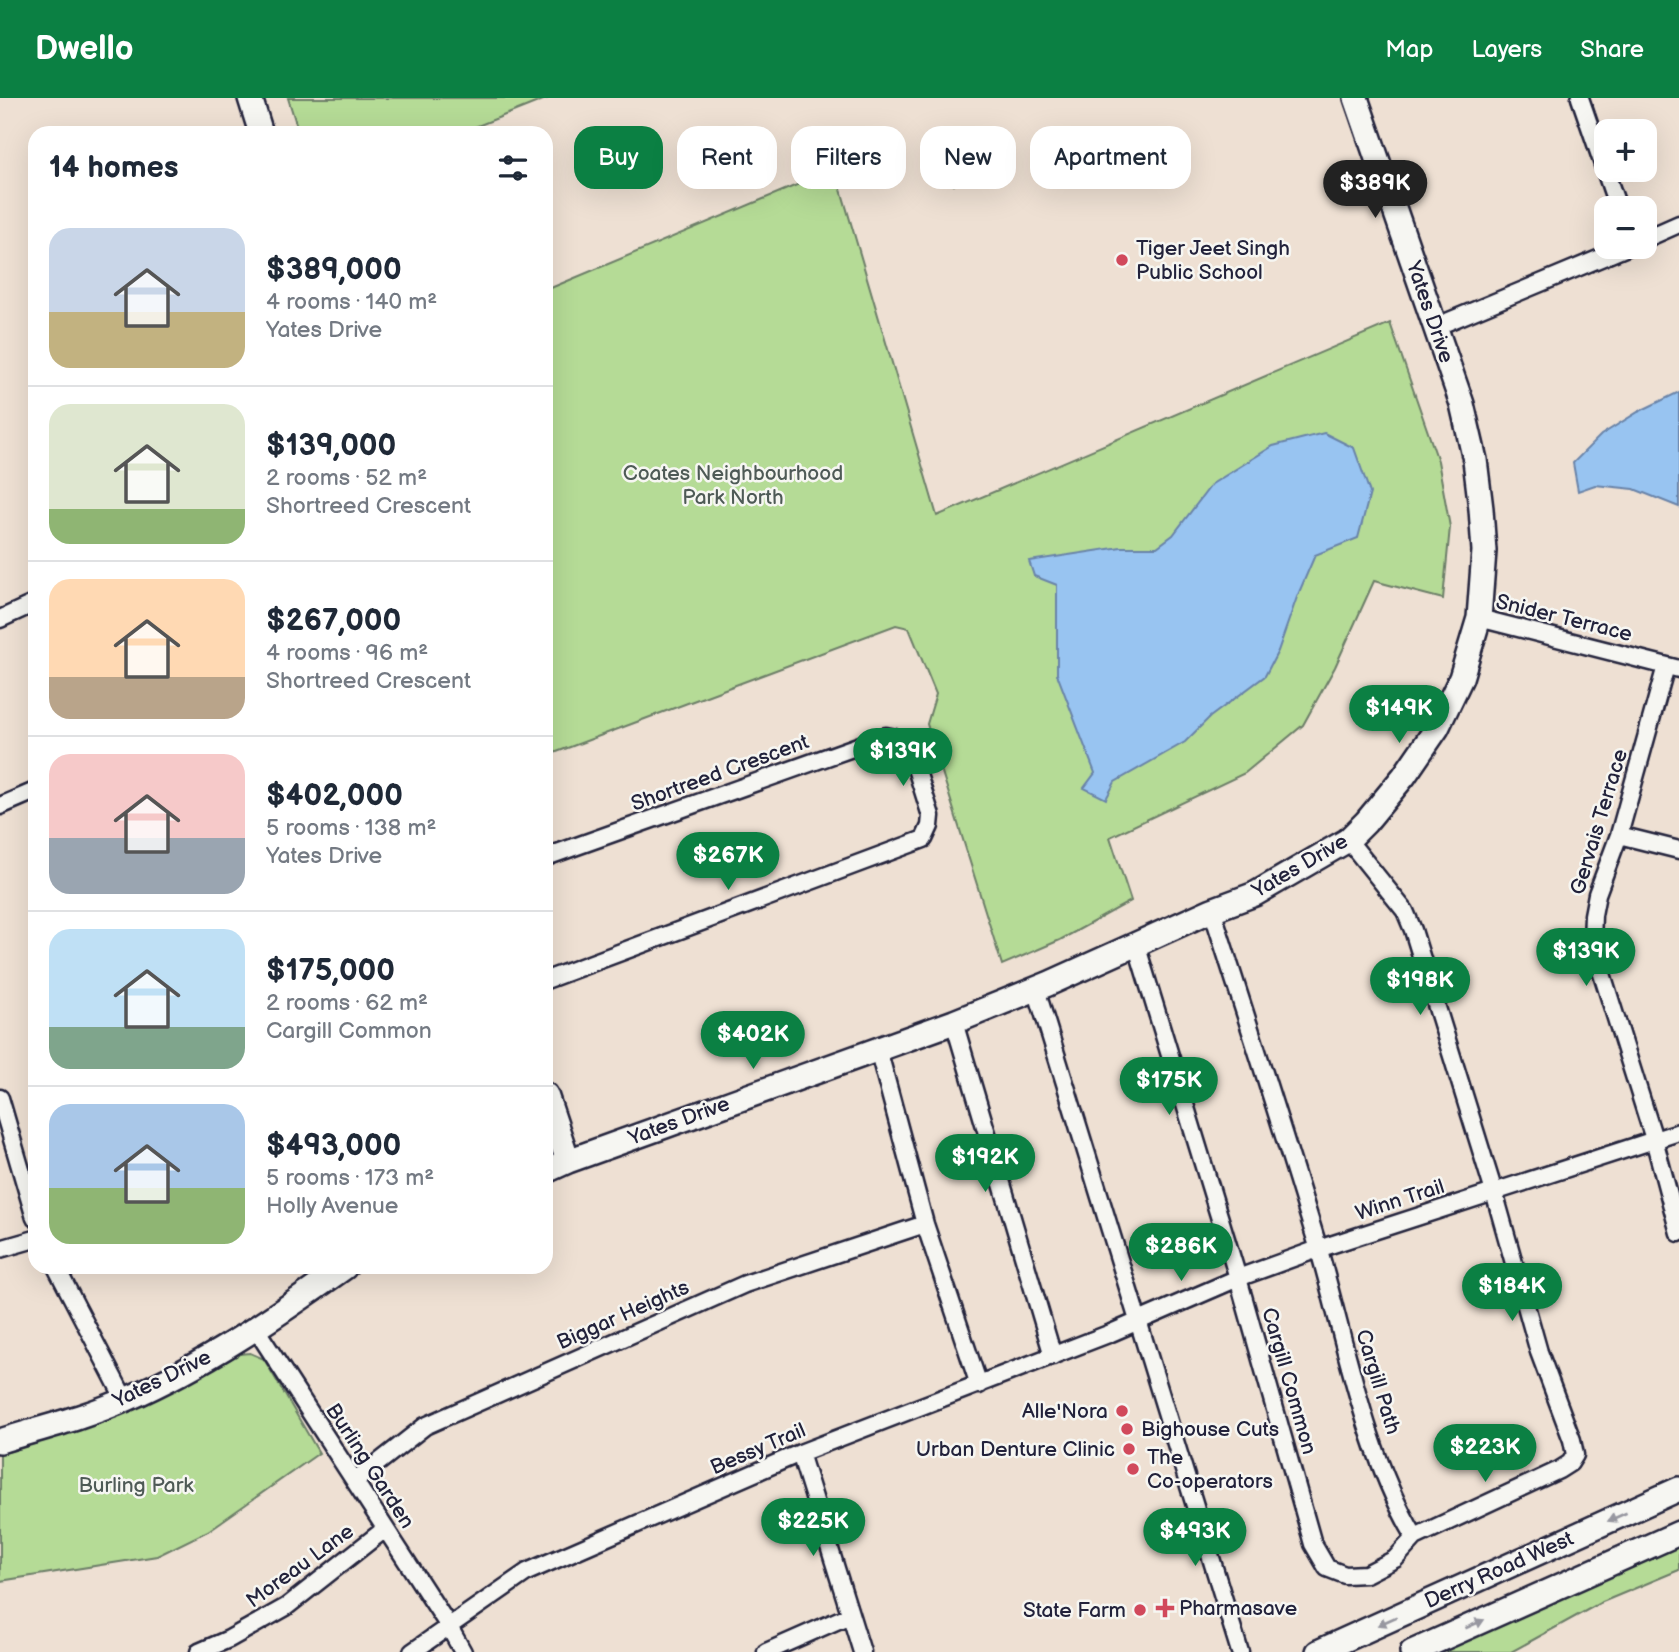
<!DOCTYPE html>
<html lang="en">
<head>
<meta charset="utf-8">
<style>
	:root { --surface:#fff; --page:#f2f2f3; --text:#1f2937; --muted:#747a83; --line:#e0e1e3; --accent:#0b8043 }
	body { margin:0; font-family:"Balsamiq Sans",sans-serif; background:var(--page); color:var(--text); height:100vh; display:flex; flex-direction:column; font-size:26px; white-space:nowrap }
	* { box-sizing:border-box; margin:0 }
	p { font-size:23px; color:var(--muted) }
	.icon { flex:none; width:38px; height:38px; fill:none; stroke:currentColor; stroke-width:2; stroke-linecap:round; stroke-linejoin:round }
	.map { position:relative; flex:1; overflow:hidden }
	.side { position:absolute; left:28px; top:28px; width:525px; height:1148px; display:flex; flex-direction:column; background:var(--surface); border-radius:21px; box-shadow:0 7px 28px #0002 }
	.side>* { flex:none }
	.top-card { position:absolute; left:574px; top:28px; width:665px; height:63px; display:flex; gap:14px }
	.controls { position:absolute; left:1594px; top:21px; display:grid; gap:14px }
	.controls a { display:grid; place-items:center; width:63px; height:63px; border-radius:14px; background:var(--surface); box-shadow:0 7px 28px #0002; font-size:35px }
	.price { position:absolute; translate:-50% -60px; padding:0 16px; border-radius:24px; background:var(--accent); color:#fff; font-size:23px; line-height:46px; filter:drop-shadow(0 2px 4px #0008) }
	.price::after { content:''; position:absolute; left:50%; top:42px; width:21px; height:16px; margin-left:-10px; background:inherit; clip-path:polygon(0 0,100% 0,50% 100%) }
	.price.active { background:#222; color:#fff }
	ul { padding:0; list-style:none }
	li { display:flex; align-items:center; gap:21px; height:175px; padding:0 21px }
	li+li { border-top:2px solid var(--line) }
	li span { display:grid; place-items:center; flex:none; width:196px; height:140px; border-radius:21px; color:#555 }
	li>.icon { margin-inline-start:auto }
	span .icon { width:84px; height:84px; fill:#fffc; stroke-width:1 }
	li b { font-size:30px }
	h2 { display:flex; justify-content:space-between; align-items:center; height:84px; padding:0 21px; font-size:30px }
	.pill { padding:0 24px; border-radius:21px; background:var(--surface); box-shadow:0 7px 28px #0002; font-size:24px; line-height:63px }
	.pill.active { background:var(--accent); color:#fff }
	header { display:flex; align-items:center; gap:42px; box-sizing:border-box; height:98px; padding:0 35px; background:var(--accent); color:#fff }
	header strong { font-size:33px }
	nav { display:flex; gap:38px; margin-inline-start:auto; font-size:24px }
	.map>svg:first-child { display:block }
	.green { fill:#b5db96; stroke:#6c7e68; stroke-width:2 }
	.water { fill:#98c4f1; stroke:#6983a8; stroke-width:2 }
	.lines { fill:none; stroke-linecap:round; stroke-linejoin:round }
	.street-casing { stroke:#22223b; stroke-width:21 }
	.secondary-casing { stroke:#22223b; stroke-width:28 }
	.street { stroke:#f6f6f2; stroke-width:16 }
	.secondary { stroke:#f6f6f2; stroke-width:23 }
	.oneway { fill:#9797a0 }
	.poi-dot { fill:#d1495b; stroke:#f6f6f2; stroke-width:2.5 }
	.labels { text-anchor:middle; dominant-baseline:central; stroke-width:5; stroke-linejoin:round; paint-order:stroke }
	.poi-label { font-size:21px; fill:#22223b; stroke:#f6f6f2; text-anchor:start }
	.street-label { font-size:21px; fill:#22223b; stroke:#f6f6f2 }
	.park-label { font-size:21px; fill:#4e5a56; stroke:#f6f6f2 }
</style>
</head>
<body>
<header>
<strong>Dwello</strong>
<nav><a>Map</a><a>Layers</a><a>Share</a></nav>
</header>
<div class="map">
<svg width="1679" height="1554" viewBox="0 0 1679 1554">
	<rect width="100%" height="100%" fill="#eee0d3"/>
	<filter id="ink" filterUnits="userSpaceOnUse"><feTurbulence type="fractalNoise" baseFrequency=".0143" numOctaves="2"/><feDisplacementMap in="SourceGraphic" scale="14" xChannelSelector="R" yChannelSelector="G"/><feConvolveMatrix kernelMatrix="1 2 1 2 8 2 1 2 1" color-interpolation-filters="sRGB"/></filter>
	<g filter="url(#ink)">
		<!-- green -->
		<path class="green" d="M288 0H548L460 35H299Z
			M967 36 986 57 954 87 935 65Z
			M835 71 937 418 1390 225 1438 363 1450 429 1443 501 1374 483 1335 569 1303 627 1245 675 1110 739 1131 803 1060 842 1002 867 927 626 936 596 909 530 896 527 546 658V192Z
			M250 1255 264 1261 319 1355 208 1433 157 1458 0 1483V1356L66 1336 147 1305 239 1256Z
			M1679 1425V1472L1600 1505 1511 1554H1432Z"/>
		<!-- water -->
		<path class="water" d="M1679 294V409L1634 391 1595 387 1578 393 1573 365 1601 337 1638 314Z
			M1324 335 1354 350 1370 395 1358 440 1315 457 1297 499 1278 553 1265 578 1210 619 1185 644 1115 684 1106 701 1084 690 1095 675 1057 576V487L1034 478 1029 463 1121 449H1157L1173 437 1212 386 1273 348Z"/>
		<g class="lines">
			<!-- street casing -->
			<g class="street-casing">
				<path id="street" d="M1580 0 1618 110
					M1645 141 1679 126
					M1435 229 1627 149
					M1479 520 1679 571
					M0 521 35 505
					M1666 568 1619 737 1597 796 1593 817 1592 844 1654 1041 1679 1135
					M0 708 35 693
					M1619 737 1679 752
					M546 759 886 638 900 641 910 651 931 718 930 728 924 741 546 882
					M1212 812C1248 925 1285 1038 1319 1152 1345 1243 1366 1358 1415 1439
					M1136 846 1238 1180 1313 1446 1327 1470 1345 1477 1366 1476 1395 1461 1415 1439 1559 1372 1570 1365 1575 1357 1572 1342 1539 1254 1494 1094 1413 832 1405 813 1348 742
					M1036 891 1240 1554
					M954 924 1053 1258
					M878 951 925 1126 979 1287
					M0 1000 35 1120
					M0 1151 35 1141
					M56 1169 125 1302
					M256 1231 448 1527 463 1554
					M800 1355 862 1554
					M355 1383 425 1328 745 1186 925 1126
					M199 1554 229 1541 286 1509 385 1431
					M412 1554 527 1474 800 1355 1111 1235 1238 1180 1318 1151 1679 1034
					M766 1554 850 1517"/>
			</g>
			<!-- secondary casing -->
			<g class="secondary-casing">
				<path id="secondary" d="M250 0 261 35
					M546 997 568 1063
					M546 1073 568 1063 954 924 1048 886 1212 812 1255 796 1348 742 1366 724 1404 678 1437 630 1461 580 1479 520 1484 453 1481 411 1475 362 1462 306 1356 0
					M0 1343C42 1330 86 1319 127 1301 205 1267 276 1218 345 1169
					M1318 1554 1679 1391
					M1412 1554 1679 1435"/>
			</g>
			<!-- street -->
			<use href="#street" class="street"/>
			<!-- secondary -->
			<use href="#secondary" class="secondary"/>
		</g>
		<!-- one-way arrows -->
		<defs><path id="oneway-solid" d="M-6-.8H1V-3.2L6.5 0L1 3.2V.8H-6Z" transform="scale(1.75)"/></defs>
		<g class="oneway">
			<use href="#oneway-solid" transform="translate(1617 1419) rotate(156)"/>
			<use href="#oneway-solid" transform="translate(1387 1523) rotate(156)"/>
			<use href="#oneway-solid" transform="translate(1475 1526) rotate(-24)"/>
		</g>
	</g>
	<!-- markers -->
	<g class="poi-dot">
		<circle cx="1122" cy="162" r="7"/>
		<circle cx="1122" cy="1313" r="7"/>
		<circle cx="1127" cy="1331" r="7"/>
		<circle cx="1129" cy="1351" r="7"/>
		<circle cx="1133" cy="1371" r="7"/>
		<path d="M1161.5 1499.5h7v7h7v7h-7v7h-7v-7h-7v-7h7z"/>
		<circle cx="1140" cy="1512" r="7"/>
	</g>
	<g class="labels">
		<!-- poi labels -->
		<g class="poi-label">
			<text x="1136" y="150">Tiger Jeet Singh<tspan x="1136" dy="24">Public School</tspan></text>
			<text x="1108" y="1313" text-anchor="end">Alle'Nora</text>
			<text x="1141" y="1331">Bighouse Cuts</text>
			<text x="1115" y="1351" text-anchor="end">Urban Denture Clinic</text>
			<text x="1147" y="1359">The<tspan x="1147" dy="24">Co-operators</tspan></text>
			<text x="1179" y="1510">Pharmasave</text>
			<text x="1126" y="1512" text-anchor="end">State Farm</text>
		</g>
		<!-- street labels -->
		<g class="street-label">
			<text transform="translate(1430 214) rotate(71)">Yates Drive</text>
			<text transform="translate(1564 520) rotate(14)">Snider Terrace</text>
			<text transform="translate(720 675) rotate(-20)">Shortreed Crescent</text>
			<text transform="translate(1599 724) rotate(-73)">Gervais Terrace</text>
			<text transform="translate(1300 768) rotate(-30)">Yates Drive</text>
			<text transform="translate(679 1023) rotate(-20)">Yates Drive</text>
			<text transform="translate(1400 1102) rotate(-18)">Winn Trail</text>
			<text transform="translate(623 1217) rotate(-24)">Biggar Heights</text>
			<text transform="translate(162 1281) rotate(-26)">Yates Drive</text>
			<text transform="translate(1289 1283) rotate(74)">Cargill Common</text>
			<text transform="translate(1378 1284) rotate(73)">Cargill Path</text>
			<text transform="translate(758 1351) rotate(-23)">Bessy Trail</text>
			<text transform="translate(370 1368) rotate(57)">Burling Garden</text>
			<text transform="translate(300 1468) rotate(-36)">Moreau Lane</text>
			<text transform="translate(1499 1472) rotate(-24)">Derry Road West</text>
		</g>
		<!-- park labels -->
		<g class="park-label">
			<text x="733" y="375">Coates Neighbourhood<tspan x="733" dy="24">Park North</tspan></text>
			<text x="136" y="1387">Burling Park</text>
		</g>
	</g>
</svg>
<div class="controls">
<a>+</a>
<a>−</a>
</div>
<b class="price active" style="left:1375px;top:122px">$389K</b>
<b class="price" style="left:1399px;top:647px">$149K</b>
<b class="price" style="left:903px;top:690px">$139K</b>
<b class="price" style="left:728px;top:794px">$267K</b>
<b class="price" style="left:1586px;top:890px">$139K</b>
<b class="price" style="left:1420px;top:919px">$198K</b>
<b class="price" style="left:753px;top:973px">$402K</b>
<b class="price" style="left:1169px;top:1019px">$175K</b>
<b class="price" style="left:985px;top:1096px">$192K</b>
<b class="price" style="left:1181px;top:1185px">$286K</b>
<b class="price" style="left:1512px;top:1225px">$184K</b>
<b class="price" style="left:1485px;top:1386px">$223K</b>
<b class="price" style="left:813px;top:1460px">$225K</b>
<b class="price" style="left:1195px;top:1470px">$493K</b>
<div class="top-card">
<a class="pill active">Buy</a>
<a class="pill">Rent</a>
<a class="pill">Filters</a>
<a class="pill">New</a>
<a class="pill">Apartment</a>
</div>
<section class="side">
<h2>14 homes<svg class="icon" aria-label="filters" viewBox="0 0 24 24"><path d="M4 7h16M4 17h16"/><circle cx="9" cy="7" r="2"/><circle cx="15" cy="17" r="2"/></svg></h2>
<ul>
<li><span style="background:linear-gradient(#c9d6e8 60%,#c2b280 0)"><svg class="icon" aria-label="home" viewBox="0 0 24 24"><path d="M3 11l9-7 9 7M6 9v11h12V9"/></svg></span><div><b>$389,000</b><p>4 rooms · 140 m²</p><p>Yates Drive</p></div></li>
<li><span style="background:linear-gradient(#dfe7d0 75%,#8fb573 0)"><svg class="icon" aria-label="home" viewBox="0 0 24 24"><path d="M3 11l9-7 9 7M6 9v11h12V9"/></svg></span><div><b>$139,000</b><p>2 rooms · 52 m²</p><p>Shortreed Crescent</p></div></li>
<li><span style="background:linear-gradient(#ffd9b3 70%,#b9a48a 0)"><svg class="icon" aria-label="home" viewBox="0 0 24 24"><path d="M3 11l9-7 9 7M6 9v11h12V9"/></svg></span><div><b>$267,000</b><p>4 rooms · 96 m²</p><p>Shortreed Crescent</p></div></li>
<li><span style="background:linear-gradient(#f6c9c9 60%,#9aa5b1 0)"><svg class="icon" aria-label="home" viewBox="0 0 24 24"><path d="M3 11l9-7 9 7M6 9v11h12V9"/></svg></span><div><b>$402,000</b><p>5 rooms · 138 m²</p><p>Yates Drive</p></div></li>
<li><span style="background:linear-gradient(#bfe0f5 70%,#7fa58c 0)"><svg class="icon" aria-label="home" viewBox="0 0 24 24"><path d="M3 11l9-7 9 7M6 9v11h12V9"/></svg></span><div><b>$175,000</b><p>2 rooms · 62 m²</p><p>Cargill Common</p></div></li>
<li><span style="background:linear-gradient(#a9c7e8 60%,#8fb573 0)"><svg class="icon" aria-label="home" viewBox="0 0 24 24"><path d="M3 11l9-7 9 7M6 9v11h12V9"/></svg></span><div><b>$493,000</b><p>5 rooms · 173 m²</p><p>Holly Avenue</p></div></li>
</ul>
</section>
</div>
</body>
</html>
